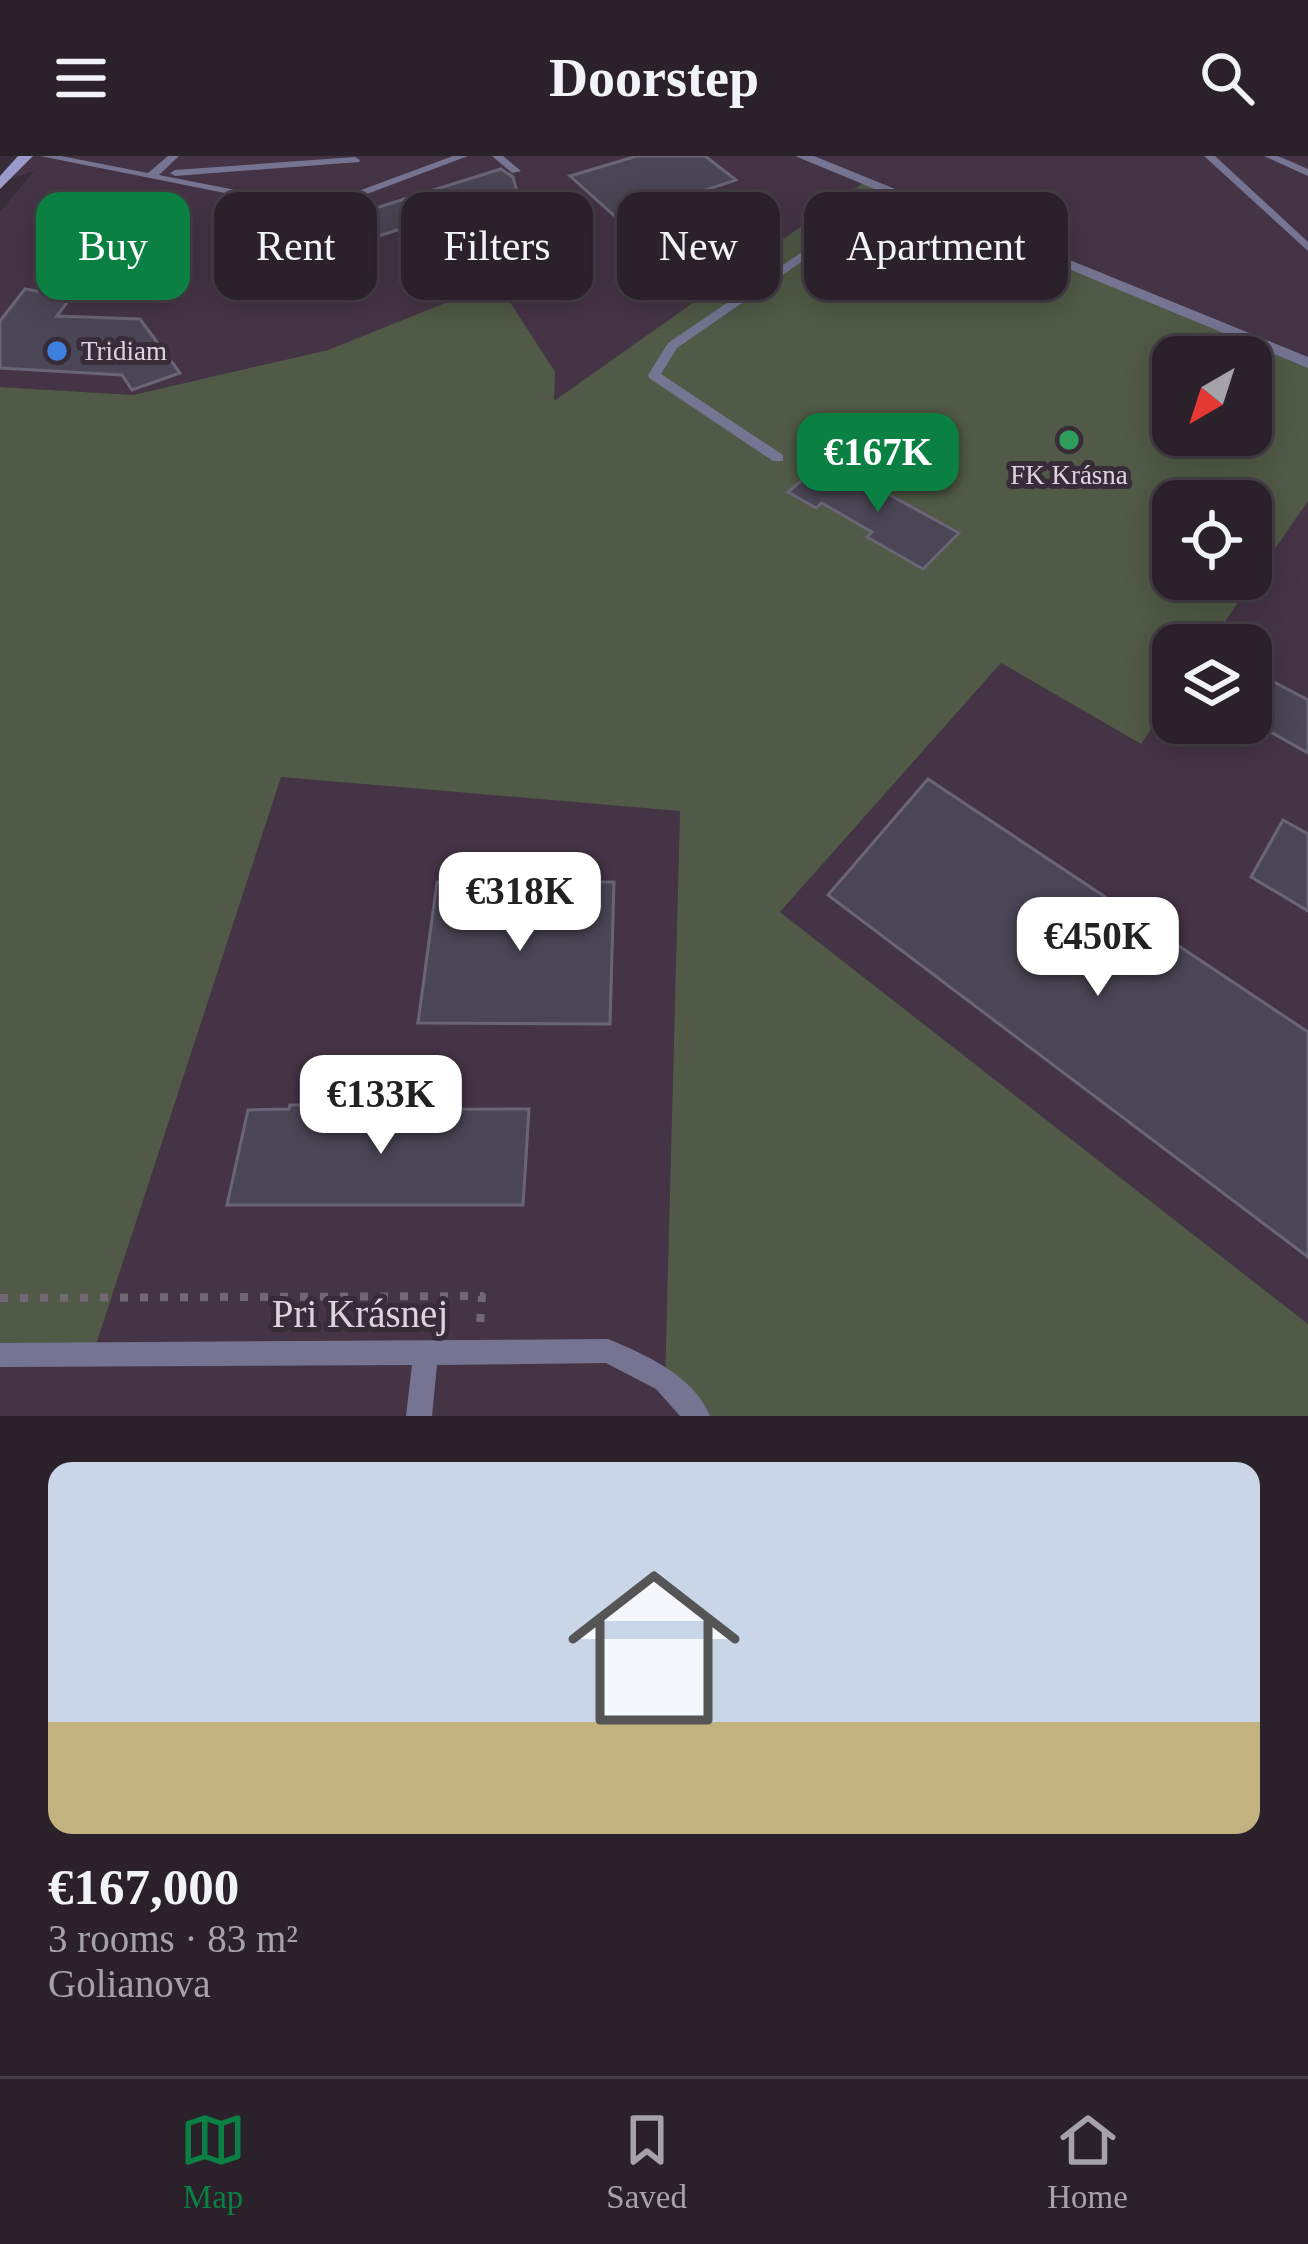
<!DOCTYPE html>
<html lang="en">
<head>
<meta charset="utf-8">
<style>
	:root { --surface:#2a212b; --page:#322933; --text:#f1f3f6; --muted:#a5a3a9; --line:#463e47; --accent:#0b8043 }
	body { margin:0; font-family:"Times New Roman",serif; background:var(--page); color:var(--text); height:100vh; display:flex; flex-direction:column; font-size:45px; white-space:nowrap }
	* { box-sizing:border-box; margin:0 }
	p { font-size:39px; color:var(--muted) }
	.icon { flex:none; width:66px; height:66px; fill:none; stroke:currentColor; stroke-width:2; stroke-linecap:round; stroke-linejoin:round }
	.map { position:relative; height:1260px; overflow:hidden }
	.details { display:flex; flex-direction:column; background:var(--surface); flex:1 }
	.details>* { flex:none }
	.hud { position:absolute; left:36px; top:36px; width:1236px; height:108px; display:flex; gap:24px }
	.needle { width:78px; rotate:219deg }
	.controls { position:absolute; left:1152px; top:180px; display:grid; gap:24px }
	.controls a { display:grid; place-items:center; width:120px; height:120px; border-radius:24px; background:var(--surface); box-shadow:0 6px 30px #0003,0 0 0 3px var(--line); font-size:60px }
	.price { position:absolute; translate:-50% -102px; padding:0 27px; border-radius:24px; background:#fff; color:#222; font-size:39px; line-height:78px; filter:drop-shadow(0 3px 6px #0008) }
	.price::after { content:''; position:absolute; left:50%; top:72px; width:36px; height:27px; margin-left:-18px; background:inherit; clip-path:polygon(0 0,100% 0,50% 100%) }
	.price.active { background:var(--accent); color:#fff }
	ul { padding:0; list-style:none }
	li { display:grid; align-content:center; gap:24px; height:636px; padding:0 48px }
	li+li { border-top:3px solid var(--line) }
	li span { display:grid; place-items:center; height:372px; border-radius:24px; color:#555 }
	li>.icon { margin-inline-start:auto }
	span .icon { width:216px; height:216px; fill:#fffc; stroke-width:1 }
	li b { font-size:51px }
	.tag { padding:0 42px; border-radius:24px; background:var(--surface); box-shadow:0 6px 30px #0003,0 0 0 3px var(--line); font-size:42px; line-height:108px }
	.tag.active { background:var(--accent); color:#fff }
	header { display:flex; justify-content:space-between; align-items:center; height:156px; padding:0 48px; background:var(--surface); font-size:54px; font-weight:700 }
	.tab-bar { display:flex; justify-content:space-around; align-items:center; height:168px; border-top:3px solid var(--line); background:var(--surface); font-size:33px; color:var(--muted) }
	.tab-bar a { display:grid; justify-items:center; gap:6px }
	.tab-bar .active { color:var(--accent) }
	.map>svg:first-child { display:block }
	.built { fill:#453446 }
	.green { fill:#505a46; fill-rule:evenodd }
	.building { fill:#4b4656; stroke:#6a6576; stroke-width:3 }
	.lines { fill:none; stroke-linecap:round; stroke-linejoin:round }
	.path { stroke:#726873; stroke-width:8; stroke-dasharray:8 12; stroke-linecap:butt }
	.lane { fill:#757593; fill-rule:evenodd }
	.street { fill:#757593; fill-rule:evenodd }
	.secondary { fill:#9b9bcb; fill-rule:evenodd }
	.shop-dot { fill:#3f7fe0; stroke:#382c39; stroke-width:4.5 }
	.leisure-dot { fill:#2e9e5b; stroke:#382c39; stroke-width:4.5 }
	.labels { text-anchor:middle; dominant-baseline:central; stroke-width:10; stroke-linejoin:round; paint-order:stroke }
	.far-poi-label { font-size:27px; fill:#dcd5dd; stroke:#382c39; text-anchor:start }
	.near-street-label { font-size:39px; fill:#dcd5dd; stroke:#382c39 }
</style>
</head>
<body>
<header><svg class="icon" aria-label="menu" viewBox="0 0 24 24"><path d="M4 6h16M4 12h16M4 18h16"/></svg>Doorstep<svg class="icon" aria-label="search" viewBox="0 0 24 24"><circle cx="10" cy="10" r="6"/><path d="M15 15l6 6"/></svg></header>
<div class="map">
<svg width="1308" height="1260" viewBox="0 0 1308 1260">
	<rect width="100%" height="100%" fill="#382c39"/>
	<!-- built -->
	<path class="built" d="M26 0H1308V206L864 26 553 246 497 126 328 194 133 239 0 231V56L34 15 2 26Z
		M1308 345V1168L780 756 1001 507 1140 588 1173 541V567H1251V489H1209Z
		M280 621 680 654 665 1224 697 1260H0V1199L93 1198Z"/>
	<!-- green -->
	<path class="green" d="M864 26 1308 207V345L1209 489H1173V541L1141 588 1001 507 780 756 1308 1168V1260H697L665 1224 680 655 281 621 93 1198 0 1199V231L133 239 328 194 497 126 555 216 554 245ZM1173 201H1251V279H1173ZM1173 345H1251V423H1173Z"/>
	<!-- building -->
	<path class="building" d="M637 0H705L736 24 618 63 570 20Z
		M501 13 513 21 517 36 325 97 305 74Z
		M25 133 71 141 57 160 140 163 180 217 132 234 122 219 0 212V165Z
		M839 311 959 377 923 413 867 381 872 376 822 347 816 352 788 336 815 313 828 320Z
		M1251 514 1308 544V597L1251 565Z
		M928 623 1308 876V1101L828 739Z
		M1283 664 1308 678V755L1251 721Z
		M437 726H614L610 868 418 867Z
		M290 949H330L329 954 529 953 523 1049H227L248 954 289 953Z"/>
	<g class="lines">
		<!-- path -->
		<path class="path" d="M0 1142 482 1140 480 1168"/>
		<!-- lane -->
		<path class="lane" d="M40 0H61L148 17 168 0H179L159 19 318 50 453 0H468L319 56Z
			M492 0H503L521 15 512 17Z
			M1204 0H1215L1308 86V95Z
			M1264 0H1278L1308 13V20Z
			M355 1 360 4 359 6 175 20 170 17 175 14Z
			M889 37 898 39 677 192 661 218 783 299V305H773L649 222 648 219 668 187Z
			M608 1183C646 1199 693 1219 710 1260H680L656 1233 606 1207 437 1209 432 1260H406L412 1209 0 1211V1187Z"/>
		<!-- street -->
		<path class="street" d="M795 0H814L1308 201V212Z"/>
		<!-- secondary -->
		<path class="secondary" d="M18 0H33L0 33V20Z"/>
	</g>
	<!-- markers -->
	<circle class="shop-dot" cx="57" cy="195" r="12"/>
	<circle class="leisure-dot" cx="1069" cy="284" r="12"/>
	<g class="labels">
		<!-- far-poi labels -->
		<g class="far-poi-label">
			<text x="81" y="195">Tridiam</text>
			<text x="1069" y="319" text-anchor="middle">FK Krásna</text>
		</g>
		<!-- near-street labels -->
		<g class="near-street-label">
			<text x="360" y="1157">Pri Krásnej</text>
		</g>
	</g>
</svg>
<div class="controls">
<a><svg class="needle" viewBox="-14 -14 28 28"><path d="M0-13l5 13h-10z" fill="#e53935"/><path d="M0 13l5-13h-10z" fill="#a5a3a9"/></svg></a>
<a><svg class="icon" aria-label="locate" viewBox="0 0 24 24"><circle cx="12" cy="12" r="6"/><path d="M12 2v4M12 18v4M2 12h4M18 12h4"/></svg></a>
<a><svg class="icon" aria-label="layers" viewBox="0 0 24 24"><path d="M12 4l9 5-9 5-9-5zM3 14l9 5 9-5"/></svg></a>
</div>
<b class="price active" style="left:878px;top:359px">€167K</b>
<b class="price" style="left:520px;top:798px">€318K</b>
<b class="price" style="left:1098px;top:843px">€450K</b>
<b class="price" style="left:381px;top:1001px">€133K</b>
<div class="hud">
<a class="tag active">Buy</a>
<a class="tag">Rent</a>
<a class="tag">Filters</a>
<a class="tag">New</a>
<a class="tag">Apartment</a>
</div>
</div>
<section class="details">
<ul>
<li><span style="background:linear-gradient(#c9d6e8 70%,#c2b280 0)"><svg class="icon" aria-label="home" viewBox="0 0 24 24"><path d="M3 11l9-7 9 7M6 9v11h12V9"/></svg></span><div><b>€167,000</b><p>3 rooms · 83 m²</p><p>Golianova</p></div></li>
</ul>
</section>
<nav class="tab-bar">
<a class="active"><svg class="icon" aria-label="map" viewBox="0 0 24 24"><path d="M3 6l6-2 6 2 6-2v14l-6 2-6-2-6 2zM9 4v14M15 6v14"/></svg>Map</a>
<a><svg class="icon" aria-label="saved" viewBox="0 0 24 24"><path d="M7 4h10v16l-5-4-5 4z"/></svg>Saved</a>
<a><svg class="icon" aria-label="home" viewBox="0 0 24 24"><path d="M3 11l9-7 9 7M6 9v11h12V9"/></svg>Home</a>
</nav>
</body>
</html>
